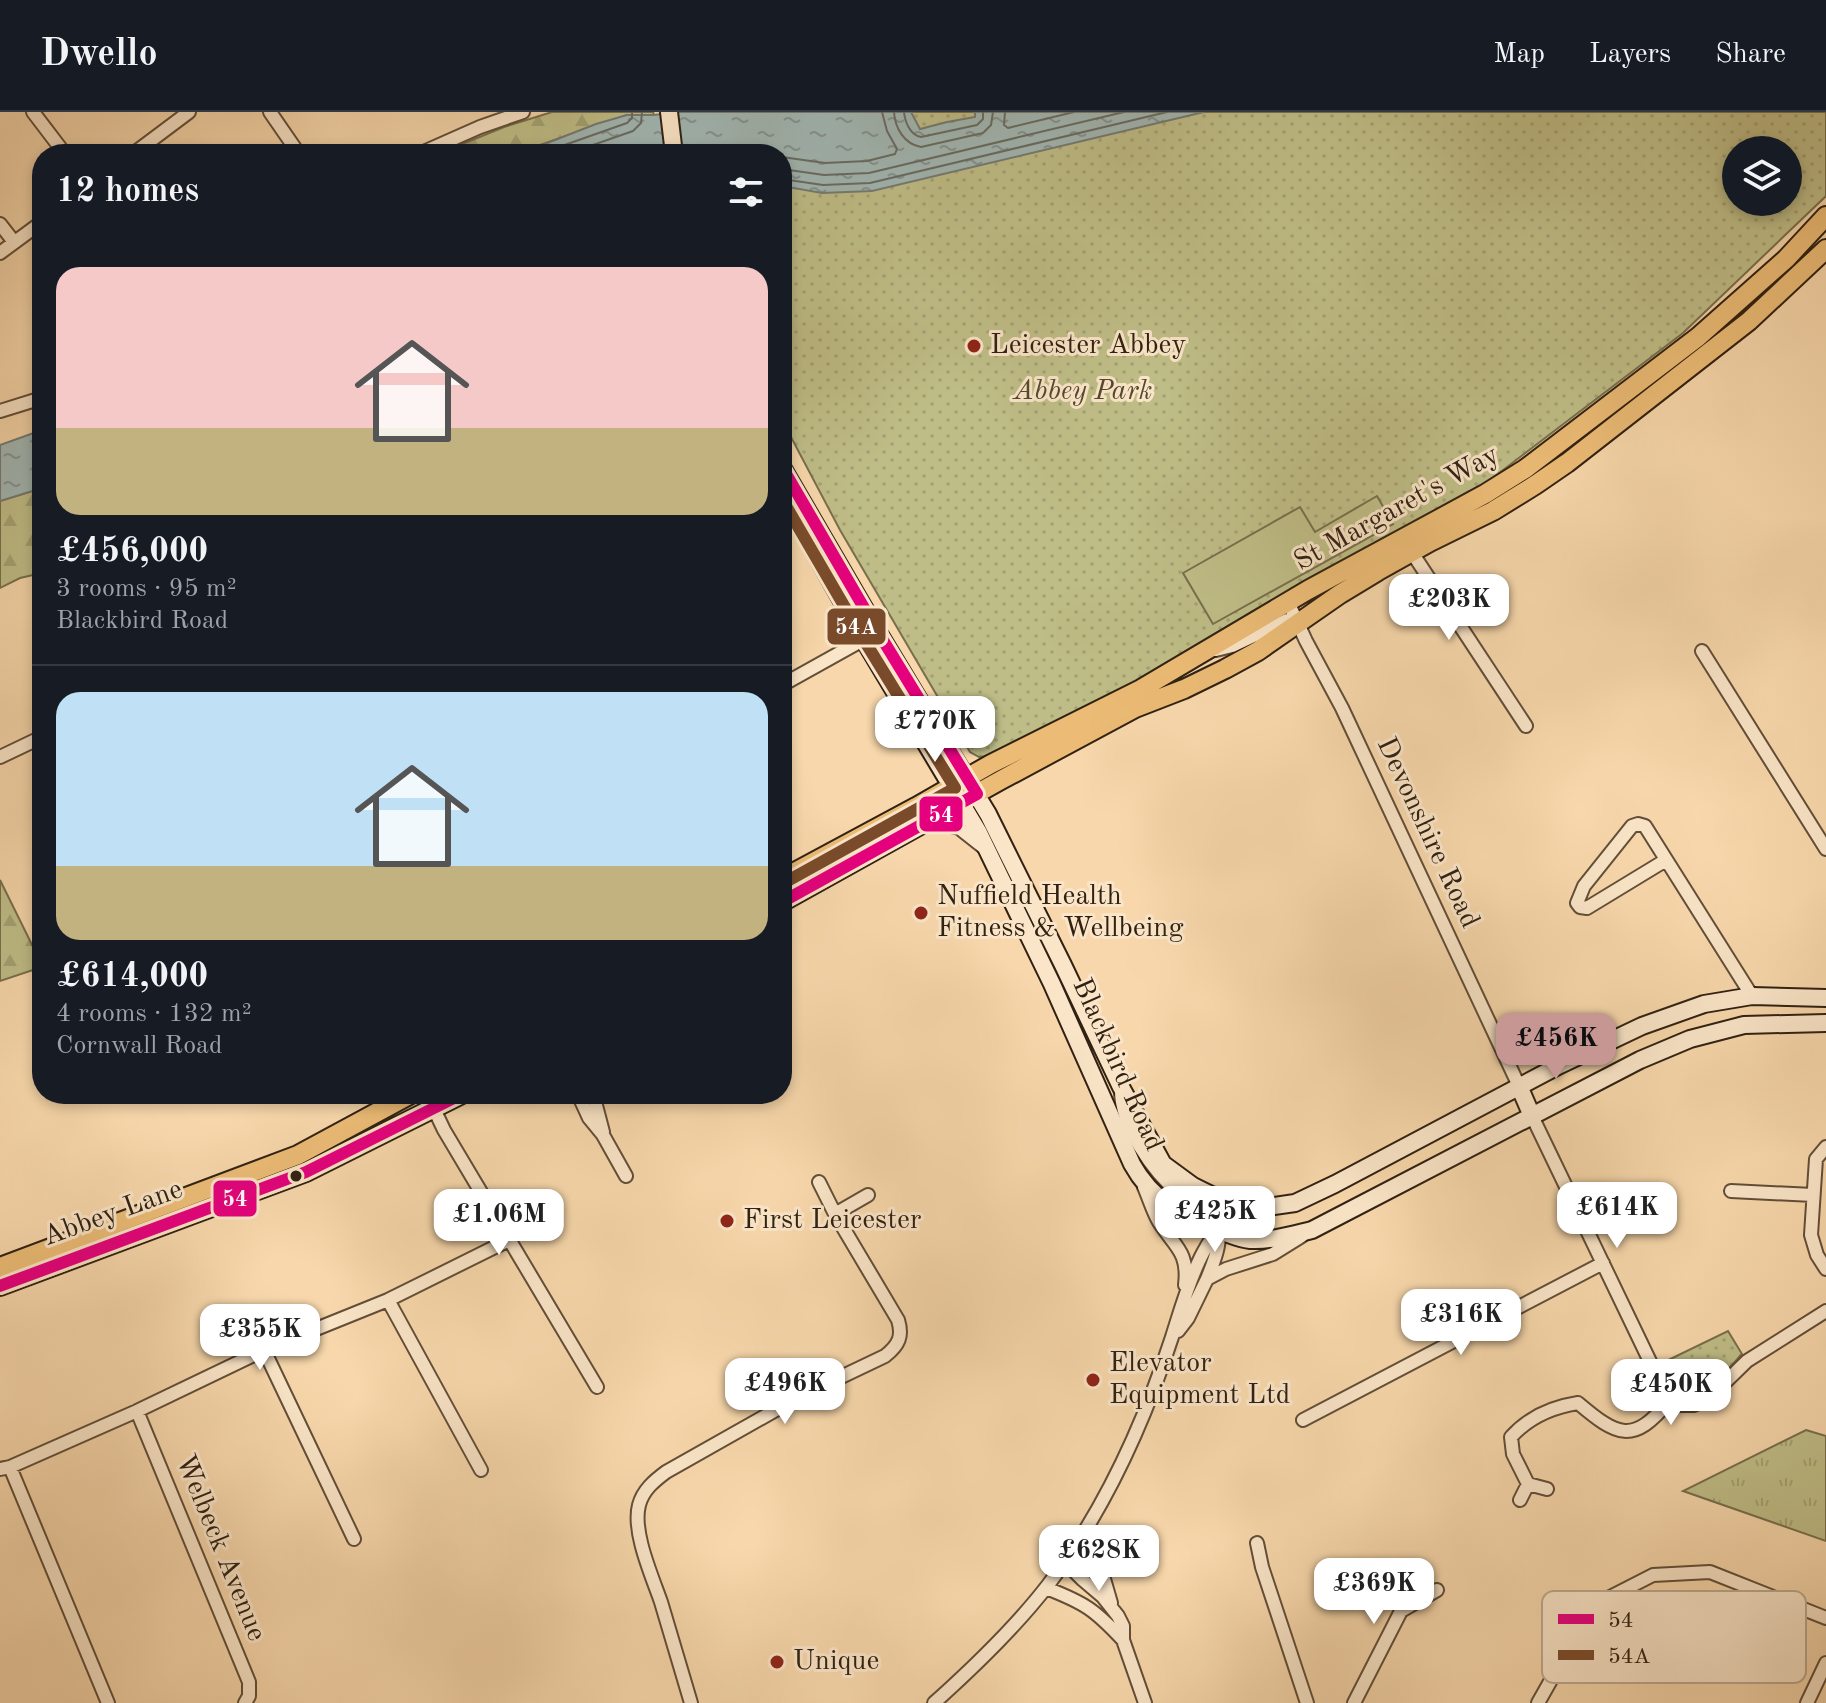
<!DOCTYPE html>
<html lang="en">
<head>
<meta charset="utf-8">
<style>
	:root { --surface:#171b24; --page:#20242c; --text:#f1f3f6; --muted:#9ea1a6; --line:#363941; --accent:#c59692 }
	body { margin:0; font-family:"Old Standard TT",serif; background:var(--page); color:var(--text); height:100vh; display:flex; flex-direction:column; font-size:30px; white-space:nowrap }
	* { box-sizing:border-box; margin:0 }
	p { font-size:26px; color:var(--muted) }
	.icon { flex:none; width:44px; height:44px; fill:none; stroke:currentColor; stroke-width:2; stroke-linecap:round; stroke-linejoin:round }
	.map { position:relative; flex:1; overflow:hidden }
	.details { position:absolute; left:32px; top:32px; width:760px; height:960px; display:flex; flex-direction:column; background:var(--surface); border-radius:32px; box-shadow:0 4px 12px #0003 }
	.details>* { flex:none }
	.fabs { position:absolute; left:1722px; top:24px; display:grid; gap:16px }
	.fabs a { display:grid; place-items:center; width:80px; height:80px; border-radius:50%; background:var(--surface); box-shadow:0 4px 12px #0003; font-size:40px }
	.price { position:absolute; translate:-50% -68px; padding:0 18px; border-radius:16px; background:#fff; color:#222; font-size:26px; line-height:52px; filter:drop-shadow(0 2px 4px #0008) }
	.price::after { content:''; position:absolute; left:50%; top:48px; width:24px; height:18px; margin-left:-12px; background:inherit; clip-path:polygon(0 0,100% 0,50% 100%) }
	.price.current { background:var(--accent); color:#111 }
	ul { padding:0; list-style:none }
	li { display:grid; align-content:center; gap:16px; height:424px; padding:0 24px }
	li+li { border-top:2px solid var(--line) }
	li span { display:grid; place-items:center; height:248px; border-radius:24px; color:#555 }
	li>.icon { margin-inline-start:auto }
	span .icon { width:144px; height:144px; fill:#fffc; stroke-width:1 }
	li b { font-size:34px }
	h2 { display:flex; justify-content:space-between; align-items:center; height:96px; padding:0 24px; font-size:34px }
	header { display:flex; align-items:center; gap:48px; box-sizing:border-box; height:112px; padding:0 40px; background:var(--surface); border-bottom:2px solid var(--line) }
	header strong { font-size:38px }
	nav { display:flex; gap:44px; margin-inline-start:auto; font-size:28px }
	.map>svg:first-child { display:block }
	.grass { fill:url(#grass-tufts); stroke:#786f4c; stroke-width:2 }
	.forest { fill:url(#forest-firs); stroke:#786f4c; stroke-width:2 }
	.park { fill:url(#park-dots); stroke:#786f4c; stroke-width:2; fill-rule:evenodd }
	.garden { fill:#bfbd87; stroke:#786f4c; stroke-width:2 }
	.water { fill:url(#water-ripples); stroke:#747b73; stroke-width:2 }
	.lines { fill:none; stroke-linecap:round; stroke-linejoin:round }
	.shore { stroke:#686c63; stroke-width:2 }
	.street-casing { stroke:#624e38; stroke-width:16 }
	.secondary-casing { stroke:#302112; stroke-width:20 }
	.primary-casing { stroke:#302112; stroke-width:22 }
	.street { stroke:#fae5c8; stroke-width:12 }
	.secondary { stroke:#fae5c8; stroke-width:16 }
	.primary { stroke:#ecbc76; stroke-width:18 }
	.bus-1-casing { stroke:#fae5c8; stroke-width:18 }
	.bus-2-casing { stroke:#fae5c8; stroke-width:18 }
	.bus-1 { stroke:#e5007d; stroke-width:12 }
	.bus-2 { stroke:#7a4b2a; stroke-width:12 }
	.poi-dot { fill:#8f2418; stroke:#fae5c8; stroke-width:3 }
	.bus-dot { fill:#302112; stroke:#fae5c8; stroke-width:3 }
	.labels { text-anchor:middle; dominant-baseline:central; stroke-width:6; stroke-linejoin:round; paint-order:stroke }
	.poi-label { font-size:28px; fill:#302112; stroke:#fae5c8; text-anchor:start }
	.park-label { font-size:28px; font-style:italic; fill:#54482f; stroke:#fae5c8 }
	.street-label { font-size:28px; fill:#302112; stroke:#fae5c8 }
	.key { fill:#fae5c8; stroke:#bdaa91; stroke-width:2 }
	.key-label { font-size:22px; fill:#302112 }
	.line-badge { stroke:#fae5c8; stroke-width:3 }
	.badge-label { font-size:22px; text-anchor:middle; font-weight:bold; fill:#fff }
</style>
</head>
<body>
<header>
<strong>Dwello</strong>
<nav><a>Map</a><a>Layers</a><a>Share</a></nav>
</header>
<div class="map">
<svg width="1826" height="1591" viewBox="0 0 1826 1591">
	<defs>
		<pattern id="grass-tufts" width="24" height="20" patternUnits="userSpaceOnUse" patternTransform="scale(2)"><rect width="24" height="20" fill="#bfbd87"/><path d="M3 7l-1-3M5 7V3M7 7l1-3M15 17l-1-3M17 17v-4M19 17l1-3" fill="none" stroke="#a4a274"/></pattern>
		<pattern id="forest-firs" width="22" height="20" patternUnits="userSpaceOnUse" patternTransform="scale(2)"><rect width="22" height="20" fill="#bfbd87"/><path d="M5 1l3.5 6h-7zM16 11l3.5 6h-7z" fill="#a4a274"/></pattern>
		<pattern id="park-dots" width="8" height="8" patternUnits="userSpaceOnUse" patternTransform="scale(2)"><rect width="8" height="8" fill="#bfbd87"/><path d="M2 2h.1M6 6h.1" fill="none" stroke="#a4a274" stroke-width="1.8" stroke-linecap="round"/></pattern>
		<pattern id="water-ripples" width="26" height="14" patternUnits="userSpaceOnUse" patternTransform="scale(2)"><rect width="26" height="14" fill="#a1b7b4"/><path d="M2 4q2-2 4 0t4 0M15 11q2-2 4 0t4 0" fill="none" stroke="#849491"/></pattern>
	</defs>
	<rect width="100%" height="100%" fill="#f7d7ab"/>
	<filter id="stains"><feTurbulence type="fractalNoise" baseFrequency=".0025" numOctaves="4"/><feColorMatrix values="0 0 0 0 .2 0 0 0 0 .09 0 0 0 0 .02 0 0 0 .5 -.17"/></filter>
	<radialGradient id="worn" r=".72"><stop offset=".6" stop-color="#630" stop-opacity="0"/><stop offset="1" stop-color="#630" stop-opacity=".3"/></radialGradient>
	<!-- grass -->
	<path class="grass" d="M1806 1318 1826 1324V1429L1683 1379Z"/>
	<!-- forest -->
	<path class="forest" d="M552 0H653L654 3H627L540 33 519 42H438L504 15Z
		M42 376V461L20 466 0 476V389Z
		M0 768 42 853V855L0 869Z"/>
	<!-- park -->
	<path class="park" d="M683 0H1826V84L1683 221 1490 368 1414 416 1149 563 990 644 979 645 970 640 840 418 782 308V42ZM1736 38H1788V90H1736Z
		M1728 1219 1742 1242C1724 1261 1708 1285 1680 1285L1674 1281 1660 1252Z"/>
	<!-- garden -->
	<path class="garden" d="M1377 384 1393 412 1213 512 1183 461 1300 395 1315 420Z"/>
	<!-- water -->
	<path class="water" d="M677 0H911L920 17 947 10 975 5V0H1204L872 79 822 81 782 74V42H519L596 12 627 3H654Z
		M42 318V376L0 389V333Z"/>
	<g class="lines">
		<!-- shore -->
		<path class="shore" d="M894 0C895 16 904 32 921 35L983 21 991 13 993 0
			M904 0C905 10 910 23 921 25L977 13 983 7V0
			M1005 0 1004 13 1008 16 1074 0
			M539 42 627 11 632 6V0
			M567 42 633 19 641 11 642 0
			M782 45 825 51 867 49 895 42 897 37 887 19 882 0
			M782 57 824 63 869 61 1124 0
			M782 67 823 73 870 71 1167 0"/>
		<!-- street casing -->
		<g class="street-casing">
			<path id="street" d="M33 0 65 42
				M270 0 299 42
				M133 42 189 0
				M419 42 480 15 523 0
				M0 112 14 130
				M0 141 42 110
				M0 299 42 286
				M1409 436 1526 614
				M1288 490 1306 529 1342 596 1519 974
				M1216 538 1232 534 1287 508 1298 512
				M1702 539 1826 737
				M782 573 870 524
				M0 645 42 625
				M931 709 959 716 983 735
				M1666 748 1587 796 1580 795 1577 791 1584 774 1632 714 1638 712 1645 714 1752 884
				M1121 978C1121 1014 1152 1059 1180 1082 1190 1091 1207 1095 1214 1108 1225 1126 1214 1149 1207 1167
				M423 982 434 997 444 1018 597 1275
				M578 982 589 1006 603 1023 626 1064
				M593 982 603 1020
				M1532 1004 1669 1289
				M1826 1035 1816 1047 1811 1123 1817 1143 1826 1157
				M1144 1075C1149 1086 1153 1100 1159 1110 1175 1135 1189 1140 1185 1173
				M1731 1079 1813 1083
				M835 1102 868 1083
				M388 1188 481 1358
				M1178 1219 1188 1206 1207 1167 1226 1157 1273 1142 1302 1124
				M264 1238 354 1427
				M137 1299 249 1570V1584L245 1591
				M1303 1308 1603 1151
				M10 1355 108 1591
				M0 1357 10 1355 137 1299 264 1238 388 1188 509 1128
				M1528 1372 1513 1342 1511 1325C1528 1306 1552 1295 1578 1291 1617 1324 1633 1333 1669 1289L1682 1293H1694L1708 1287 1747 1249 1826 1199
				M1520 1388 1528 1372 1547 1377
				M1257 1431 1262 1455 1307 1591
				M1095 1436 1111 1491
				M1065 1450 1083 1468 1103 1485 1118 1504 1123 1514V1528L1145 1591
				M1046 1476C1085 1491 1095 1498 1123 1528
				M691 1591C681 1557 671 1523 661 1490 652 1464 632 1420 639 1393 643 1378 654 1369 666 1360L797 1286 885 1244C899 1233 903 1224 898 1208L835 1102 819 1070
				M934 1591C974 1555 1015 1516 1048 1473 1105 1398 1143 1314 1172 1225 1186 1182 1203 1110 1250 1095
				M1354 1591 1401 1499 1437 1478
				M1538 1591 1581 1515 1608 1486 1653 1463 1710 1460 1826 1506
				M1807 1591 1826 1551"/>
		</g>
		<!-- secondary casing -->
		<g class="secondary-casing">
			<path id="secondary" d="M669 0 674 42
				M782 355 878 520 988 702 1063 853 1121 975 1163 1052 1193 1074 1203 1079 1228 1091 1251 1095 1261 1096 1295 1091 1335 1072 1560 953 1642 914 1704 892 1752 884 1826 886
				M782 382 864 528 978 719 1052 872 1132 1052C1151 1087 1183 1106 1220 1119 1229 1122 1239 1127 1250 1128 1271 1129 1291 1123 1312 1118L1640 948 1690 927 1744 913 1826 911
				M1519 974 1532 1004"/>
		</g>
		<!-- primary casing -->
		<g class="primary-casing">
			<path id="primary" d="M782 767 916 695 991 652 1141 577 1308 478 1485 382 1525 357 1698 225 1786 147 1826 104
				M782 790 1001 668 1135 596 1184 577 1225 557 1258 539 1340 482 1378 459 1430 430 1493 399 1535 373 1567 351 1749 209 1826 137
				M0 1155 298 1043 411 982
				M0 1174 306 1060 462 982"/>
		</g>
		<!-- street -->
		<use href="#street" class="street"/>
		<!-- secondary -->
		<use href="#secondary" class="secondary"/>
		<!-- primary -->
		<use href="#primary" class="primary"/>
		<!-- bus-1 casing -->
		<g class="bus-1-casing">
			<path id="bus-1" d="M782 355 878 520 977 682 782 790
				M0 1174 306 1060 462 982"/>
		</g>
		<!-- bus-2 casing -->
		<g class="bus-2-casing">
			<path id="bus-2" d="M782 387 864 528 955 676 782 772"/>
		</g>
		<!-- bus-1 -->
		<use href="#bus-1" class="bus-1"/>
		<!-- bus-2 -->
		<use href="#bus-2" class="bus-2"/>
	</g>
	<!-- markers -->
	<g class="poi-dot">
		<circle cx="974" cy="234" r="8"/>
		<circle cx="921" cy="801" r="8"/>
		<circle cx="727" cy="1109" r="8"/>
		<circle cx="1093" cy="1268" r="8"/>
		<circle cx="777" cy="1550" r="8"/>
	</g>
	<circle class="bus-dot" cx="296" cy="1064" r="7"/>
	<g class="labels">
		<!-- poi labels -->
		<g class="poi-label">
			<text x="990" y="234">Leicester Abbey</text>
			<text x="937" y="785">Nuffield Health<tspan x="937" dy="32">Fitness &amp; Wellbeing</tspan></text>
			<text x="743" y="1109">First Leicester</text>
			<text x="1109" y="1252">Elevator<tspan x="1109" dy="32">Equipment Ltd</tspan></text>
			<text x="793" y="1550">Unique</text>
		</g>
		<!-- park labels -->
		<g class="park-label">
			<text x="1083" y="280">Abbey Park</text>
		</g>
		<!-- street labels -->
		<g class="street-label">
			<text transform="translate(1397 397) rotate(-29)">St Margaret's Way</text>
			<text transform="translate(1427 721) rotate(65)">Devonshire Road</text>
			<text transform="translate(1117 953) rotate(66)">Blackbird Road</text>
			<text transform="translate(113 1102) rotate(-20)">Abbey Lane</text>
			<text transform="translate(220 1436) rotate(68)">Welbeck Avenue</text>
		</g>
	</g>
	<!-- legend -->
	<rect x="1542" y="1479" width="264" height="92" rx="12" class="key"/>
	<rect x="1558" y="1502" width="36" height="10" fill="#e5007d"/>
	<rect x="1558" y="1538" width="36" height="10" fill="#7a4b2a"/>
	<g class="key-label">
		<text x="1608" y="1515">54</text>
		<text x="1608" y="1551">54A</text>
	</g>
	<g class="line-badge">
		<rect x="826" y="495" width="61" height="39" rx="8" fill="#7a4b2a"/>
		<rect x="918" y="683" width="46" height="38" rx="8" fill="#e5007d"/>
		<rect x="212" y="1067" width="46" height="39" rx="8" fill="#e5007d"/>
	</g>
	<g class="badge-label">
		<text x="856" y="522">54A</text>
		<text x="941" y="710">54</text>
		<text x="235" y="1094">54</text>
	</g>
	<rect width="100%" height="100%" filter="url(#stains)"/>
	<rect width="100%" height="100%" fill="url(#worn)"/>
</svg>
<div class="fabs">
<a><svg class="icon" aria-label="layers" viewBox="0 0 24 24"><path d="M12 4l9 5-9 5-9-5zM3 14l9 5 9-5"/></svg></a>
</div>
<b class="price" style="left:1449px;top:530px">£203K</b>
<b class="price" style="left:935px;top:652px">£770K</b>
<b class="price current" style="left:1556px;top:969px">£456K</b>
<b class="price" style="left:1617px;top:1138px">£614K</b>
<b class="price" style="left:1215px;top:1142px">£425K</b>
<b class="price" style="left:499px;top:1145px">£1.06M</b>
<b class="price" style="left:1461px;top:1245px">£316K</b>
<b class="price" style="left:260px;top:1260px">£355K</b>
<b class="price" style="left:785px;top:1314px">£496K</b>
<b class="price" style="left:1671px;top:1315px">£450K</b>
<b class="price" style="left:1099px;top:1481px">£628K</b>
<b class="price" style="left:1374px;top:1514px">£369K</b>
<section class="details">
<h2>12 homes<svg class="icon" aria-label="filters" viewBox="0 0 24 24"><path d="M4 7h16M4 17h16"/><circle cx="9" cy="7" r="2"/><circle cx="15" cy="17" r="2"/></svg></h2>
<ul>
<li><span style="background:linear-gradient(#f6c9c9 65%,#c2b280 0)"><svg class="icon" aria-label="home" viewBox="0 0 24 24"><path d="M3 11l9-7 9 7M6 9v11h12V9"/></svg></span><div><b>£456,000</b><p>3 rooms · 95 m²</p><p>Blackbird Road</p></div></li>
<li><span style="background:linear-gradient(#bfe0f5 70%,#c2b280 0)"><svg class="icon" aria-label="home" viewBox="0 0 24 24"><path d="M3 11l9-7 9 7M6 9v11h12V9"/></svg></span><div><b>£614,000</b><p>4 rooms · 132 m²</p><p>Cornwall Road</p></div></li>
</ul>
</section>
</div>
</body>
</html>
